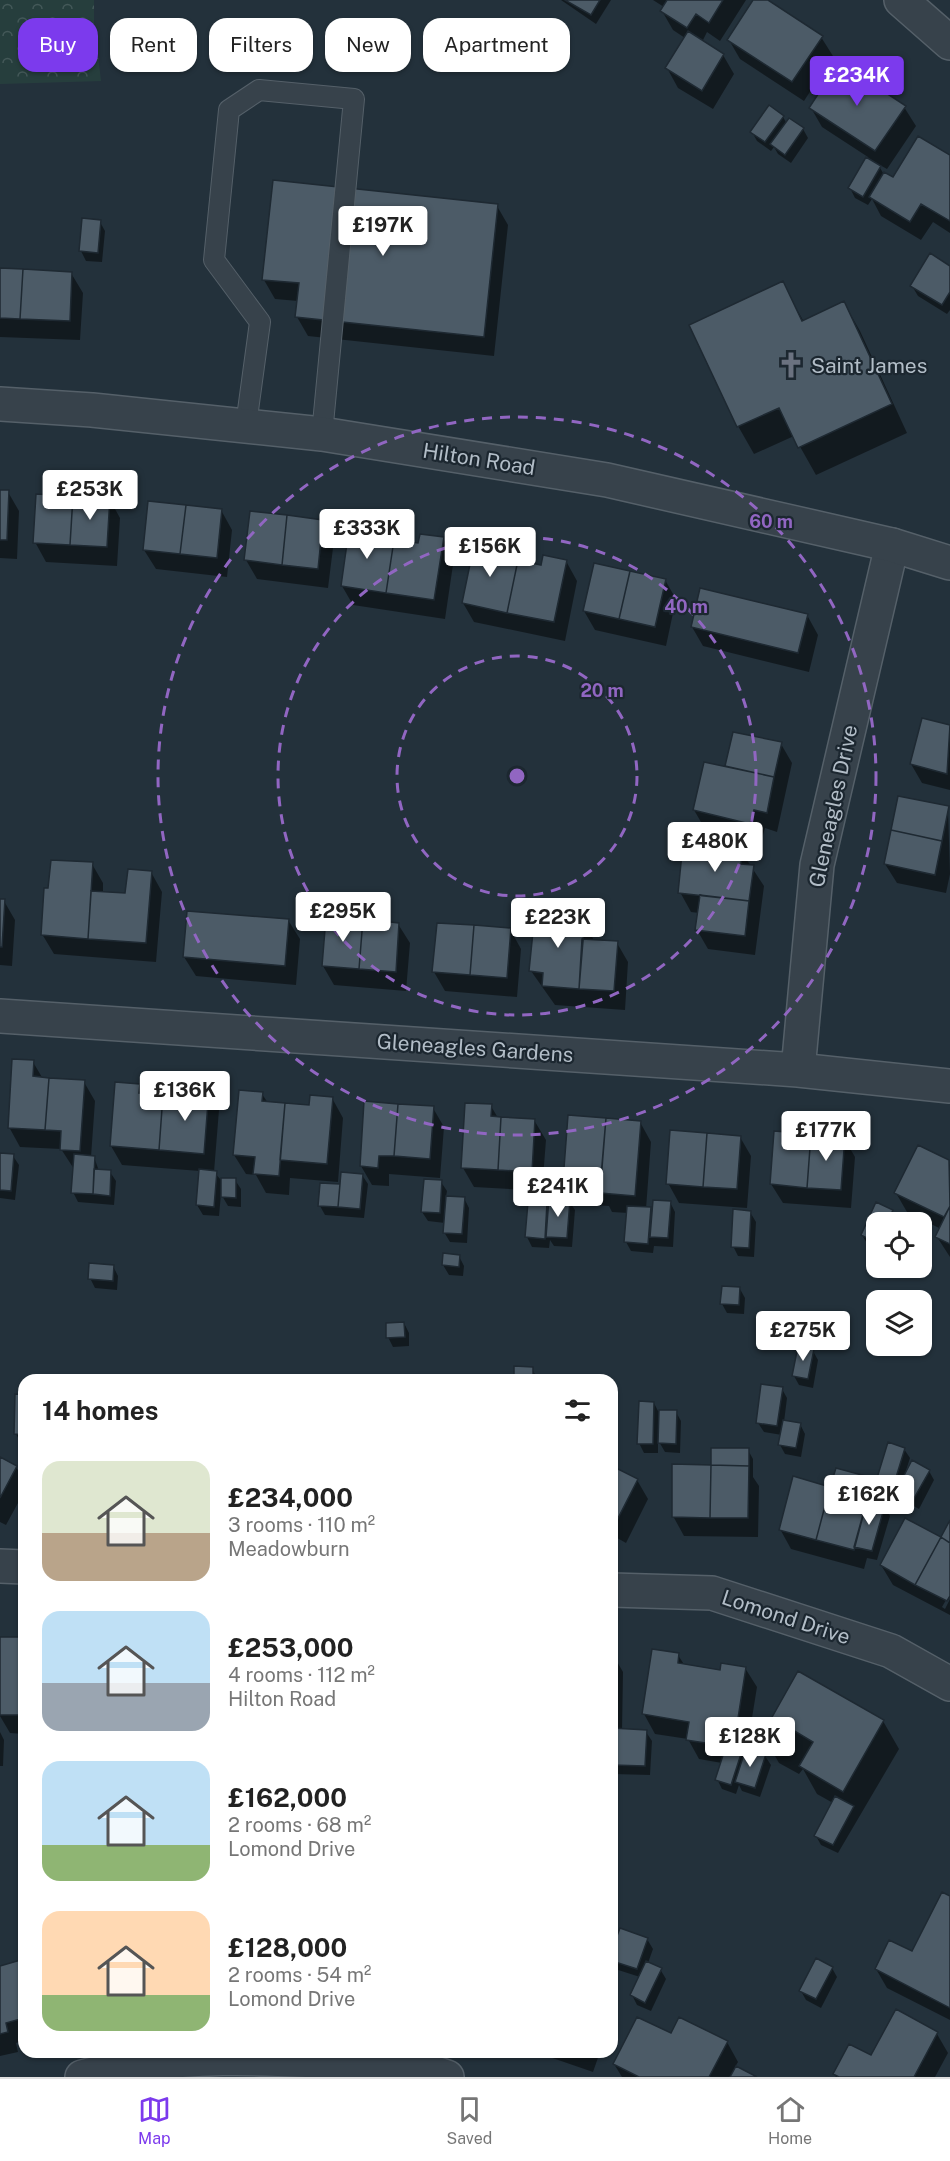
<!DOCTYPE html>
<html lang="en">
<head>
<meta charset="utf-8">
<style>
	:root { --surface:#fff; --page:#f2f2f2; --text:#222; --muted:#767676; --line:#e0e0e0; --accent:#7c3aed }
	body { margin:0; font-family:"Public Sans",sans-serif; background:var(--page); color:var(--text); height:100vh; display:flex; flex-direction:column; font-size:22px; white-space:nowrap }
	* { box-sizing:border-box; margin:0 }
	p { font-size:20px; color:var(--muted) }
	.icon { flex:none; width:33px; height:33px; fill:none; stroke:currentColor; stroke-width:2; stroke-linecap:round; stroke-linejoin:round }
	.map { position:relative; flex:1; overflow:hidden }
	.side { position:absolute; left:18px; top:1374px; width:600px; height:684px; display:flex; flex-direction:column; background:var(--surface); border-radius:18px; box-shadow:0 2px 4px #0004 }
	.side>* { flex:none }
	.banner { position:absolute; left:18px; top:18px; width:600px; height:54px; display:flex; gap:12px }
	.buttons { position:absolute; left:866px; top:1212px; display:grid; gap:12px }
	.buttons a { display:grid; place-items:center; width:66px; height:66px; border-radius:12px; background:var(--surface); box-shadow:0 2px 4px #0004; font-size:30px }
	.price { position:absolute; translate:-50% -51px; padding:0 14px; border-radius:6px; background:#fff; color:#222; font-size:20px; line-height:39px; filter:drop-shadow(0 2px 3px #0008) }
	.price::after { content:''; position:absolute; left:50%; top:36px; width:18px; height:14px; margin-left:-9px; background:inherit; clip-path:polygon(0 0,100% 0,50% 100%) }
	.price.on { background:var(--accent); color:#fff }
	ul { padding:0; list-style:none }
	li { display:flex; align-items:center; gap:18px; height:150px; padding:0 24px }
	li span { display:grid; place-items:center; flex:none; width:168px; height:120px; border-radius:18px; color:#555 }
	li>.icon { margin-inline-start:auto }
	span .icon { width:72px; height:72px; fill:#fffc; stroke-width:1 }
	li b { font-size:26px }
	h2 { display:flex; justify-content:space-between; align-items:center; height:72px; padding:0 24px; font-size:26px }
	.pill { padding:0 21px; border-radius:18px; background:var(--surface); box-shadow:0 2px 4px #0004; font-size:21px; line-height:54px }
	.pill.on { background:var(--accent); color:#fff }
	.dock { display:flex; justify-content:space-around; align-items:center; height:84px; border-top:2px solid var(--line); background:var(--surface); font-size:16px; color:var(--muted) }
	.dock a { display:grid; justify-items:center; gap:3px }
	.dock .on { color:var(--accent) }
	.map>svg:first-child { display:block }
	.park { fill:url(#park-crowns) }
	.shadow { fill:#0007; fill-rule:evenodd }
	.building { fill:#4c5b67; stroke:#1e2932; stroke-width:1.5 }
	.lines { fill:none; stroke-linecap:round; stroke-linejoin:round }
	.service-casing { stroke:#556069; stroke-width:22 }
	.minor-casing { stroke:#556069; stroke-width:36 }
	.tertiary-casing { stroke:#556069; stroke-width:36 }
	.service { stroke:#37424b; stroke-width:20 }
	.minor { stroke:#37424b; stroke-width:33 }
	.tertiary { stroke:#37424b; stroke-width:33 }
	.ring { fill:none; stroke:#9166c2; stroke-width:3; stroke-dasharray:10 8 }
	.labels { text-anchor:middle; dominant-baseline:central; stroke-width:4.5; stroke-linejoin:round; paint-order:stroke }
	.poi-label { font-size:21px; fill:#b2bdc7; stroke:#1c2730; text-anchor:start }
	.street-label { font-size:21px; fill:#b2bdc7; stroke:#1c2730 }
	.centre { fill:#9166c2; stroke:#1c2730; stroke-width:3 }
	.ring-label { font-size:18px; text-anchor:middle; font-weight:bold; fill:#9166c2; stroke:#1c2730; stroke-width:4.5; stroke-linejoin:round; paint-order:stroke }
</style>
</head>
<body>
<div class="map">
<svg width="950" height="2077" viewBox="0 0 950 2077">
	<defs>
		<pattern id="park-crowns" width="20" height="18" patternUnits="userSpaceOnUse" patternTransform="scale(1.5)"><rect width="20" height="18" fill="#263e3d"/><path d="M2 6a3 3 0 1 1 6 0M12 15a3 3 0 1 1 6 0" fill="none" stroke="#435858"/></pattern>
	</defs>
	<rect width="100%" height="100%" fill="#23313b"/>
	<!-- park -->
	<path class="park" d="M0 0H94V23L101 81 0 84Z"/>
	<!-- shadow -->
	<path class="shadow" d="M561 0H611L596 24Z
		M653 0H746L720 41 707 32 702 42 723 55 734 74 713 109 678 88 667 68 685 38 673 30 662 11 664 7Z
		M755 0H765L821 37 833 56 804 101 740 59 729 40Z
		M904 107 916 126 887 169 878 164 883 173 894 179 950 157V233L933 222 921 240 881 216 872 199 868 205 855 198 850 188 868 157 822 127 811 108Z
		M783 117 787 124 803 129 808 138 791 163 778 154 774 147 771 151 757 141 752 132Z
		M497 206 508 225 494 356 308 336 297 317 298 301 275 299 264 280Z
		M100 222 105 231 102 262 86 261 81 251Z
		M950 267V310L947 314 918 296 912 286Z
		M0 270 71 273 83 293 80 340 0 337Z
		M782 283 804 322 844 303 860 331 907 433 816 475 794 436 754 454 738 426Z
		M0 491 8 492 19 511 17 559 0 558Z
		M109 498 120 518 117 566 46 562 35 542Z
		M221 510 232 530 227 577 156 569 144 550Z
		M322 521 334 540 328 588 257 579 246 560Z
		M373 527 380 540 420 545 443 538 454 558 445 619 353 605 342 586Z
		M497 546 504 559 542 567 566 561 577 581 565 641 474 622 463 603Z
		M665 580 676 599 666 646 595 630 584 611Z
		M807 615 818 635 809 672 703 646 692 627Z
		M923 720 950 727V790L922 783 911 764Z
		M734 734 781 744 792 763 777 832 765 828 761 842 705 829 694 810 726 768Z
		M948 808 950 874 946 893 897 883 885 864Z
		M741 851 764 886 755 955 708 949 697 930 699 913 691 912 680 892Z
		M92 864 103 883V893L127 895 151 872 162 892 156 962 54 954 42 934Z
		M0 901H4L15 920 12 966 0 965Z
		M584 918 594 941 617 943 628 962 625 1010 555 1005 531 971Z
		M288 920 300 939 296 985 196 976 184 957Z
		M398 924 410 943 406 991 334 985 323 966Z
		M510 929 521 949 517 997 445 991 434 972Z
		M33 1062 43 1079 84 1082 95 1101 91 1157H94L99 1171 110 1172 116 1181 114 1205 78 1202 73 1192 74 1169 61 1149 20 1147 9 1127Z
		M139 1086 144 1095 185 1098 208 1091 219 1110 214 1172 221 1180H235L241 1189V1207L228 1206 221 1194 219 1216 203 1215 197 1205 200 1171 122 1165 111 1146Z
		M262 1094 268 1103 311 1107 332 1098 343 1118 338 1182 290 1178 289 1195 266 1193 256 1175 246 1174 234 1155Z
		M491 1106 498 1118 534 1120 546 1140 542 1191 474 1187 463 1168Z
		M433 1108 444 1127 440 1178 389 1174V1186L372 1185 361 1166Z
		M570 1117 640 1122 651 1142 646 1209H653L670 1202 675 1212 673 1247 654 1246 653 1253 631 1251 626 1242 628 1213 612 1212 609 1206 592 1205 582 1188 577 1187 566 1168Z
		M740 1137 751 1156 747 1208 679 1203 668 1183Z
		M844 1138 855 1157 851 1208 783 1203 771 1184Z
		M0 1154 13 1156 19 1165 15 1200 0 1198Z
		M947 1161 950 1165V1257L937 1237 941 1229 907 1212 896 1193Z
		M362 1175 368 1184 364 1218 325 1215 320 1206 341 1186Z
		M441 1182 447 1191 446 1197 464 1198 469 1208 467 1243 450 1242 444 1232 445 1223 428 1221 422 1212Z
		M569 1201 575 1210 572 1247 554 1246 550 1240 549 1248 532 1247 527 1237 546 1204 550 1211Z
		M877 1204 892 1211 897 1221 876 1222V1249L868 1245 862 1235Z
		M750 1212 756 1222 754 1257 738 1256 733 1246Z
		M459 1256 464 1266 463 1276 449 1275 443 1265Z
		M113 1266 118 1276 117 1290 95 1288 90 1278Z
		M740 1289 745 1298 744 1314 727 1313 722 1304Z
		M404 1323 409 1333V1346L393 1347 388 1337Z
		M813 1351 818 1360 813 1388 799 1385 794 1376Z
		M532 1369 538 1380H515Z
		M782 1389 787 1398 784 1422 800 1424 805 1434 801 1457 785 1454 780 1445 782 1435 764 1432 758 1423Z
		M24 1396V1444L21 1443 16 1434Z
		M654 1403 658 1411 676 1412 681 1421 680 1453 665 1452 658 1440V1453H644L639 1443Z
		M904 1449 910 1458 905 1474 929 1471 934 1480 919 1509 903 1500 898 1492 884 1488 879 1478Z
		M748 1450 753 1459V1477L759 1486 758 1537 684 1536 673 1516 715 1467Z
		M0 1460 16 1467 24 1481V1492L6 1525 0 1522Z
		M612 1467 637 1480 648 1499 626 1543 612 1535Z
		M872 1480 878 1489 874 1503 884 1506 890 1516 877 1560 867 1558 864 1569 791 1549 780 1529 832 1488Z
		M950 1523V1593L942 1607 945 1609 950 1599V1615L893 1585 881 1565 941 1539Z
		M0 1638 24 1640V1734L10 1733 0 1716Z
		M612 1653 623 1672 622 1730 646 1732 652 1741 650 1775 612 1774Z
		M678 1655 685 1666 721 1672 745 1668 757 1687 747 1749 765 1756 771 1765 760 1797 742 1791 739 1785 736 1794 722 1789 717 1779 722 1763 699 1759 688 1739 655 1734 644 1714ZM732 1748 747 1750 744 1758 741 1752Z
		M799 1673 883 1721 899 1749 838 1853 821 1845 816 1836 833 1803 817 1794 803 1769 799 1774 779 1763 763 1735Z
		M0 1732 4 1740 3 1766H0Z
		M950 1898V2020L887 1988 876 1969 912 1953Z
		M647 1939 653 1949 648 1963 660 1969 666 1979 651 2011 637 2005 632 1995 640 1977 615 1969 612 1963V1953Z
		M24 1961V2040L16 2043 18 2052 0 2056V1967Z
		M832 1968 837 1977 821 2008 806 2000 801 1991Z
		M612 2003 615 2008 612 2016Z
		M937 2034 948 2053 935 2077H836L834 2074Z
		M671 2035 727 2042 738 2062 735 2067 754 2077H622L614 2064Z
		M535 2052H600L593 2072Z"/>
	<!-- building -->
	<path class="building" d="M565 0H600L591 15Z
		M667 0H723L709 23 696 14 687 28 660 11Z
		M753 0H768L823 36 792 82 727 40Z
		M688 31 724 54 702 91 665 68Z
		M839 62 906 106 875 151 809 108Z
		M769 105 784 116 765 142 750 132Z
		M789 118 804 128 785 155 770 144Z
		M918 136 950 155V221L921 204 910 222 869 197 884 172 893 177Z
		M866 157 881 166 863 197 848 188Z
		M273 180 498 204 484 337 295 317 299 283 262 280Z
		M82 218 101 220 98 253 79 251Z
		M930 253 950 266V292L942 305 910 286Z
		M0 268 23 269 20 319 0 318Z
		M23 269 72 272 70 321 20 319Z
		M783 281 802 321 844 301 892 404 798 448 779 408 737 427 689 325Z
		M0 490H9L7 540H0Z
		M36 494 73 496 70 545 33 543Z
		M73 496 110 497 107 547 70 545Z
		M148 501 186 505 180 554 143 550Z
		M186 505 222 509 217 558 180 554Z
		M250 511 287 515 282 565 244 560Z
		M287 515 323 520 318 569 282 565Z
		M350 522 374 526 372 537 394 540 386 593 341 586Z
		M420 534 444 537 434 600 386 593 394 540 418 543Z
		M475 540 498 545 496 555 518 560 507 613 462 603Z
		M543 555 567 560 554 622 507 613 518 560 541 565Z
		M594 563 630 571 619 619 583 611Z
		M630 571 666 579 655 627 619 619Z
		M700 588 808 614 798 653 691 627Z
		M922 718 950 725 947 774 910 764Z
		M733 732 782 742 774 777 725 766Z
		M704 762 774 777 767 813 754 810 750 824 693 810Z
		M898 796 949 806 942 841 891 830Z
		M891 830 942 841 935 875 884 864Z
		M683 843 742 850 741 864 754 865 749 901 678 893Z
		M51 860 93 862 88 939 41 935 44 888H48Z
		M128 869 152 871 146 943 88 939 91 891 125 893Z
		M700 895 749 901 745 936 695 930Z
		M0 899H5L2 947H0Z
		M187 911 289 919 285 966 183 957Z
		M535 912 585 917 579 989 542 986 543 973 529 971Z
		M326 917 363 919 359 969 322 966Z
		M363 919 399 923 396 972 359 969Z
		M437 923 474 925 470 975 432 972Z
		M474 925 511 928 507 978 470 975Z
		M582 939 618 941 614 991 579 989Z
		M12 1059 34 1060 33 1076 49 1078 45 1130 8 1128Z
		M49 1078 85 1080 80 1151 60 1150 61 1131 45 1130Z
		M115 1082 140 1084 139 1093 163 1095 159 1150 110 1146Z
		M184 1088 209 1090 204 1154 159 1150 163 1095 183 1096Z
		M239 1090 263 1092 262 1101 285 1103 279 1176 253 1174 255 1157 233 1155Z
		M310 1095 333 1097 327 1164 280 1160 285 1103 309 1105Z
		M364 1101 398 1104 394 1156H379L378 1168 360 1166Z
		M465 1103 492 1104 491 1116 501 1117 498 1170 461 1168Z
		M398 1104 434 1106 430 1159 394 1156Z
		M568 1115 606 1118 600 1188 580 1186 581 1170 564 1168Z
		M501 1117 535 1119 532 1172 498 1170Z
		M606 1118 641 1121 635 1196 600 1193Z
		M670 1130 707 1133 703 1187 666 1184Z
		M774 1131 811 1134 807 1188 770 1184Z
		M707 1133 741 1136 737 1189 703 1187Z
		M811 1134 845 1136 841 1190 807 1188Z
		M918 1145 949 1160 950 1206 944 1217 894 1193Z
		M0 1153 14 1154 11 1191 0 1190Z
		M74 1154 95 1156 93 1194 71 1193Z
		M94 1169 111 1170 110 1196 93 1194Z
		M199 1169 217 1171 214 1207 196 1205Z
		M341 1172 363 1174 360 1209 338 1207Z
		M221 1178H236V1198L221 1197Z
		M424 1179 442 1180 440 1213 421 1212Z
		M320 1183 340 1184 338 1207 318 1206Z
		M446 1196 465 1197 462 1234 443 1233Z
		M549 1198 570 1200 567 1238 546 1237Z
		M653 1200 671 1201 668 1238 650 1237Z
		M528 1202 547 1203 545 1239 525 1237Z
		M876 1202 893 1210 887 1222H876V1243L861 1235Z
		M627 1206 651 1207 648 1244 624 1242Z
		M950 1206V1244L935 1237Z
		M733 1209 751 1211 749 1248 731 1247Z
		M443 1253 460 1255 459 1267 442 1265Z
		M89 1263 114 1265 113 1281 88 1279Z
		M722 1286 740 1287 739 1305 720 1304Z
		M404 1322 405 1337 386 1338V1323Z
		M798 1346 814 1349 808 1379 792 1376Z
		M514 1366 533 1367V1380H514Z
		M761 1384 783 1387 777 1426 756 1423Z
		M15 1394 24 1395V1435L14 1434Z
		M639 1401 654 1402 653 1444H637Z
		M659 1410H677L676 1444 658 1443Z
		M783 1420 801 1423 796 1448 778 1445Z
		M888 1442 905 1448 894 1484 877 1478Z
		M711 1448H749V1466L711 1465Z
		M0 1457 17 1466 0 1498Z
		M912 1460 930 1470 913 1500 896 1491Z
		M672 1464 711 1465 710 1518 672 1517Z
		M711 1465 749 1466 748 1518H710Z
		M612 1466 638 1479 615 1524 612 1523Z
		M836 1468 873 1478 868 1497 830 1487Z
		M793 1476 830 1487 816 1540 779 1530Z
		M830 1487 868 1497 854 1550 816 1540Z
		M867 1500 885 1505 872 1551 854 1547Z
		M905 1518 941 1537 915 1585 880 1565Z
		M950 1520V1543L941 1537Z
		M941 1537 950 1543V1596L947 1601 915 1585Z
		M0 1637H24L23 1715H0Z
		M652 1649 679 1653 678 1663 720 1670 721 1663 746 1667 736 1731 714 1728 712 1744 686 1740 689 1722 642 1714Z
		M798 1671 884 1720 843 1792 799 1766 813 1742 793 1730 783 1748 762 1735Z
		M612 1728 647 1730 645 1766 612 1765Z
		M726 1746 742 1751 731 1785 715 1780Z
		M746 1748 766 1754 755 1788 735 1782Z
		M835 1796 854 1806 833 1845 814 1836Z
		M942 1892 950 1896V2008L875 1969 889 1940 912 1951Z
		M620 1928 648 1938 637 1969 612 1961V1949Z
		M816 1958 833 1967 816 1999 799 1991Z
		M24 1959V2018L6 2023 8 2032 0 2034V1966Z
		M646 1961 662 1968 645 2003 630 1995Z
		M896 2009 938 2032 914 2077H839L833 2074 849 2044 871 2055Z
		M637 2017 671 2033 679 2017 728 2041 709 2077H639L613 2064Z
		M736 2066 757 2077H730Z"/>
	<g class="lines">
		<!-- service casing -->
		<g class="service-casing">
			<path id="service" d="M246 425 260 322 214 260 229 110 259 90 354 99 322 434"/>
		</g>
		<!-- minor casing -->
		<g class="minor-casing">
			<path id="minor" d="M0 1016 798 1070 950 1086
				M798 1070 817 865 892 545
				M0 1566 24 1567
				M612 1590 712 1593 891 1651 950 1684
				M82 2077C192 2047 305 2061 418 2067L447 2077"/>
		</g>
		<!-- tertiary casing -->
		<g class="tertiary-casing">
			<path id="tertiary" d="M901 0 950 43
				M0 404 92 410 322 434 607 480 892 545 950 563"/>
		</g>
		<!-- service -->
		<use href="#service" class="service"/>
		<!-- minor -->
		<use href="#minor" class="minor"/>
		<!-- tertiary -->
		<use href="#tertiary" class="tertiary"/>
	</g>
	<!-- distance rings -->
	<g class="ring">
		<circle cx="517" cy="776" r="120"/>
		<circle cx="517" cy="776" r="239"/>
		<circle cx="517" cy="776" r="359"/>
	</g>
	<!-- icons -->
	<defs>
		<g id="church-bare" transform="scale(2.07)"><path d="M-1.2-6h2.4v3.5h3.3v2.4h-3.3V6h-2.4V-.1h-3.3v-2.4h3.3Z" fill="#6b7280" stroke="#1c2730" stroke-width="2.5" paint-order="stroke"/></g>
	</defs>
	<g fill-rule="evenodd">
		<use href="#church-bare" x="791" y="365"/>
	</g>
	<g class="labels">
		<!-- poi labels -->
		<g class="poi-label">
			<text x="811" y="365">Saint James</text>
		</g>
		<!-- street labels -->
		<g class="street-label">
			<text transform="translate(479 459) rotate(9)">Hilton Road</text>
			<text transform="translate(833 806) rotate(-78)">Gleneagles Drive</text>
			<text transform="translate(475 1048) rotate(4)">Gleneagles Gardens</text>
			<text transform="translate(786 1617) rotate(18)">Lomond Drive</text>
		</g>
	</g>
	<circle cx="517" cy="776" r="9" class="centre"/>
	<g class="ring-label">
		<text x="771" y="528">60 m</text>
		<text x="686" y="613">40 m</text>
		<text x="602" y="697">20 m</text>
	</g>
</svg>
<div class="buttons">
<a><svg class="icon" aria-label="locate" viewBox="0 0 24 24"><circle cx="12" cy="12" r="6"/><path d="M12 2v4M12 18v4M2 12h4M18 12h4"/></svg></a>
<a><svg class="icon" aria-label="layers" viewBox="0 0 24 24"><path d="M12 4l9 5-9 5-9-5zM3 14l9 5 9-5"/></svg></a>
</div>
<b class="price on" style="left:857px;top:107px">£234K</b>
<b class="price" style="left:383px;top:257px">£197K</b>
<b class="price" style="left:90px;top:521px">£253K</b>
<b class="price" style="left:367px;top:560px">£333K</b>
<b class="price" style="left:490px;top:578px">£156K</b>
<b class="price" style="left:715px;top:873px">£480K</b>
<b class="price" style="left:343px;top:943px">£295K</b>
<b class="price" style="left:558px;top:949px">£223K</b>
<b class="price" style="left:185px;top:1122px">£136K</b>
<b class="price" style="left:826px;top:1162px">£177K</b>
<b class="price" style="left:558px;top:1218px">£241K</b>
<b class="price" style="left:803px;top:1362px">£275K</b>
<b class="price" style="left:869px;top:1526px">£162K</b>
<b class="price" style="left:750px;top:1768px">£128K</b>
<div class="banner">
<a class="pill on">Buy</a>
<a class="pill">Rent</a>
<a class="pill">Filters</a>
<a class="pill">New</a>
<a class="pill">Apartment</a>
</div>
<section class="side">
<h2>14 homes<svg class="icon" aria-label="filters" viewBox="0 0 24 24"><path d="M4 7h16M4 17h16"/><circle cx="9" cy="7" r="2"/><circle cx="15" cy="17" r="2"/></svg></h2>
<ul>
<li><span style="background:linear-gradient(#dfe7d0 60%,#b9a48a 0)"><svg class="icon" aria-label="home" viewBox="0 0 24 24"><path d="M3 11l9-7 9 7M6 9v11h12V9"/></svg></span><div><b>£234,000</b><p>3 rooms · 110 m²</p><p>Meadowburn</p></div></li>
<li><span style="background:linear-gradient(#bfe0f5 60%,#9aa5b1 0)"><svg class="icon" aria-label="home" viewBox="0 0 24 24"><path d="M3 11l9-7 9 7M6 9v11h12V9"/></svg></span><div><b>£253,000</b><p>4 rooms · 112 m²</p><p>Hilton Road</p></div></li>
<li><span style="background:linear-gradient(#bfe0f5 70%,#8fb573 0)"><svg class="icon" aria-label="home" viewBox="0 0 24 24"><path d="M3 11l9-7 9 7M6 9v11h12V9"/></svg></span><div><b>£162,000</b><p>2 rooms · 68 m²</p><p>Lomond Drive</p></div></li>
<li><span style="background:linear-gradient(#ffd9b3 70%,#8fb573 0)"><svg class="icon" aria-label="home" viewBox="0 0 24 24"><path d="M3 11l9-7 9 7M6 9v11h12V9"/></svg></span><div><b>£128,000</b><p>2 rooms · 54 m²</p><p>Lomond Drive</p></div></li>
</ul>
</section>
</div>
<nav class="dock">
<a class="on"><svg class="icon" aria-label="map" viewBox="0 0 24 24"><path d="M3 6l6-2 6 2 6-2v14l-6 2-6-2-6 2zM9 4v14M15 6v14"/></svg>Map</a>
<a><svg class="icon" aria-label="saved" viewBox="0 0 24 24"><path d="M7 4h10v16l-5-4-5 4z"/></svg>Saved</a>
<a><svg class="icon" aria-label="home" viewBox="0 0 24 24"><path d="M3 11l9-7 9 7M6 9v11h12V9"/></svg>Home</a>
</nav>
</body>
</html>
